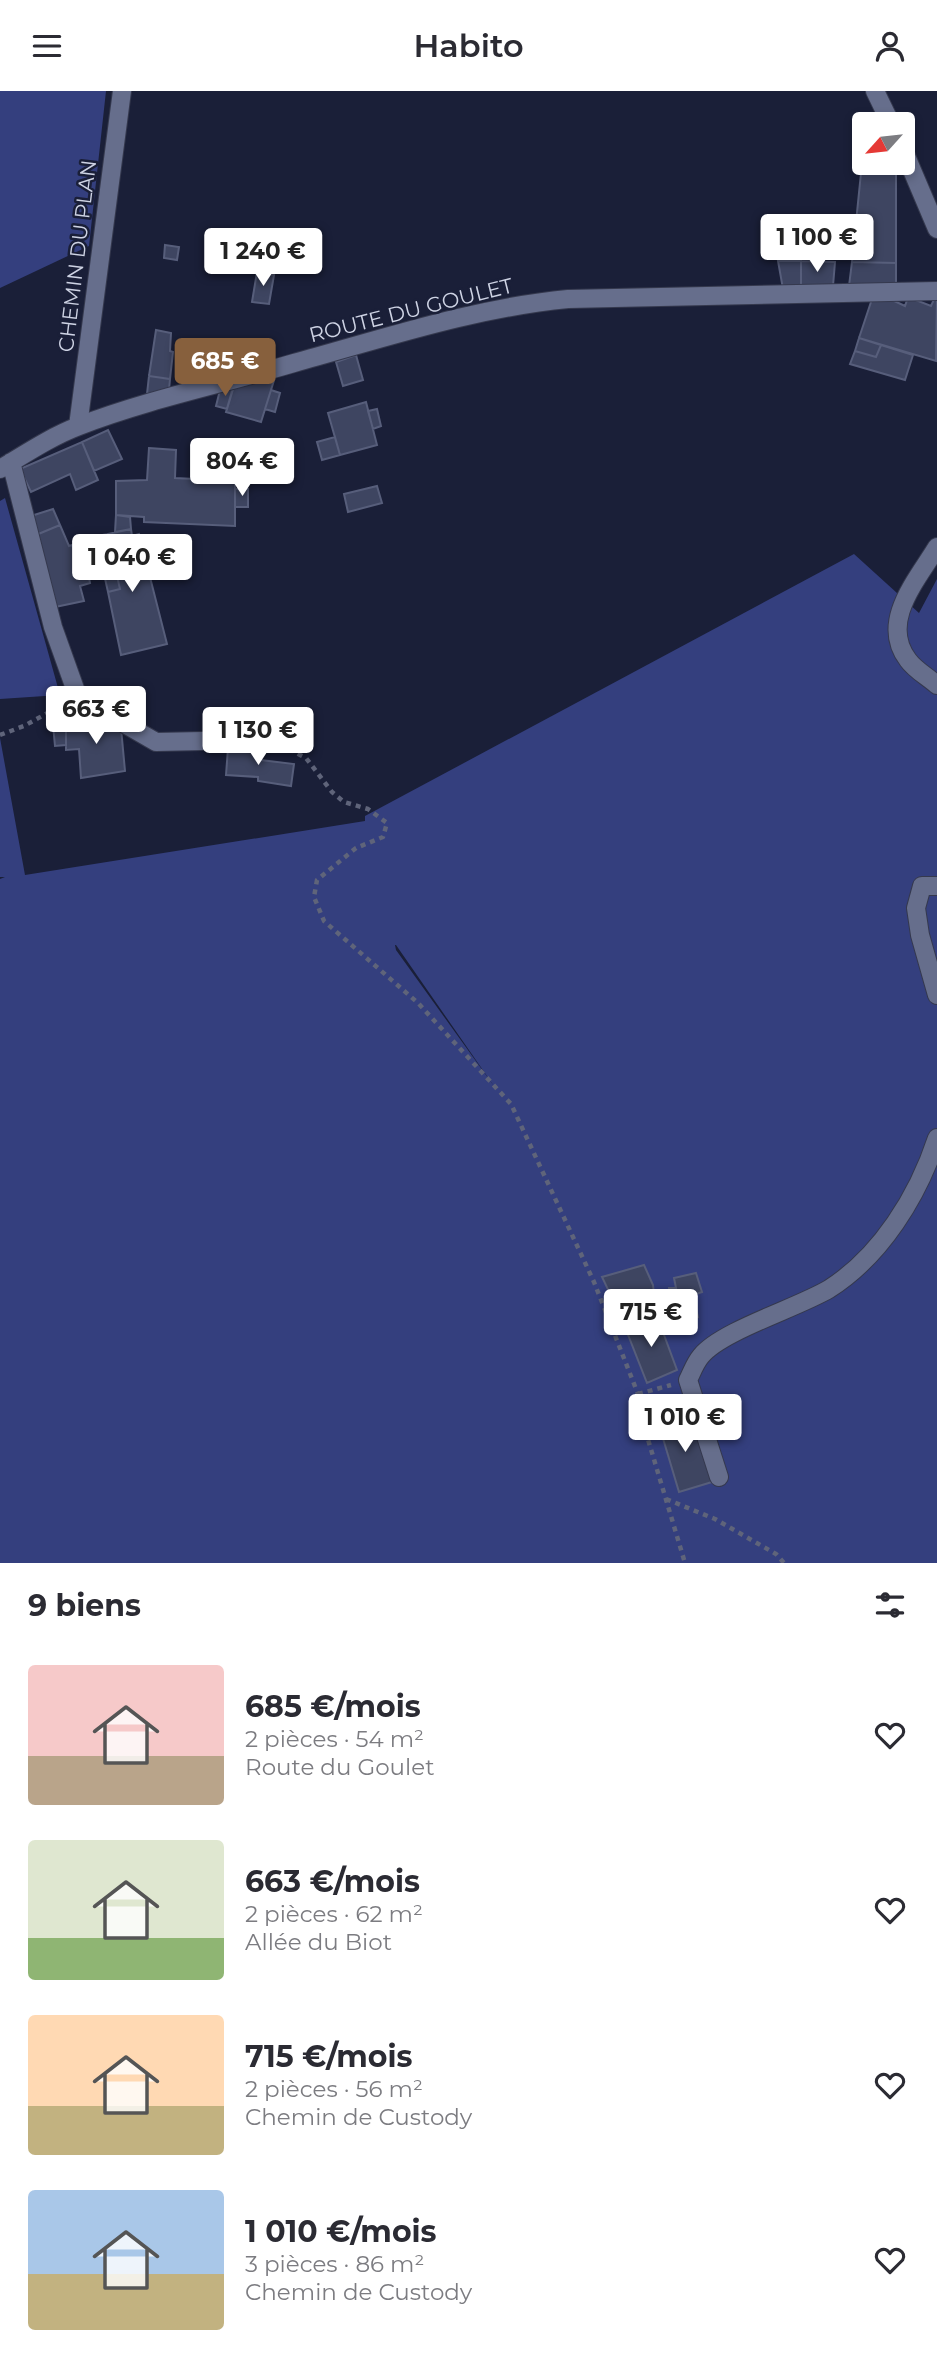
<!DOCTYPE html>
<html lang="fr">
<head>
<meta charset="utf-8">
<style>
	:root { --surface:#fff; --page:#f2f2f3; --text:#2b2b33; --muted:#7c7c81; --accent:#87603d }
	body { margin:0; font-family:Montserrat,sans-serif; background:var(--page); color:var(--text); height:100vh; display:flex; flex-direction:column; font-size:26px; white-space:nowrap }
	* { box-sizing:border-box; margin:0 }
	p { font-size:23px; color:var(--muted) }
	.icon { flex:none; width:38px; height:38px; fill:none; stroke:currentColor; stroke-width:2; stroke-linecap:round; stroke-linejoin:round }
	.map { position:relative; height:1472px; overflow:hidden }
	.details { display:flex; flex-direction:column; background:var(--surface); flex:1 }
	.details>* { flex:none }
	.needle { width:46px; rotate:243deg }
	.tools { position:absolute; left:852px; top:21px; display:grid; gap:14px }
	.tools a { display:grid; place-items:center; width:63px; height:63px; border-radius:7px; background:var(--surface); box-shadow:0 4px 10px #0003; font-size:35px }
	.price { position:absolute; translate:-50% -60px; padding:0 16px; border-radius:7px; background:#fff; color:#222; font-size:23px; line-height:46px; filter:drop-shadow(0 2px 4px #0008) }
	.price::after { content:''; position:absolute; left:50%; top:42px; width:21px; height:16px; margin-left:-10px; background:inherit; clip-path:polygon(0 0,100% 0,50% 100%) }
	.price.current { background:var(--accent); color:#fff }
	ul { padding:0; list-style:none }
	li { display:flex; align-items:center; gap:21px; height:175px; padding:0 28px }
	li span { display:grid; place-items:center; flex:none; width:196px; height:140px; border-radius:7px; color:#555 }
	li>.icon { margin-inline-start:auto }
	span .icon { width:84px; height:84px; fill:#fffc; stroke-width:1 }
	li b { font-size:30px }
	h2 { display:flex; justify-content:space-between; align-items:center; height:84px; padding:0 28px; font-size:30px }
	header { display:flex; justify-content:space-between; align-items:center; height:91px; padding:0 28px; background:var(--surface); font-size:32px; font-weight:600 }
	.map>svg:first-child { display:block }
	.green { fill:#343f7e; fill-rule:evenodd }
	.building { fill:#3e4561; stroke:#575e7b; stroke-width:2 }
	.lines { fill:none; stroke-linecap:round; stroke-linejoin:round }
	.minor-casing { stroke:#35394e; stroke-width:20 }
	.path { stroke:#5f647a; stroke-width:4.5; stroke-dasharray:5 5; stroke-linecap:butt }
	.minor { stroke:#666e8c; stroke-width:18 }
	.labels { text-anchor:middle; dominant-baseline:central; stroke-width:5; stroke-linejoin:round; paint-order:stroke }
	.street-label { font-size:21px; fill:#ced3e4; stroke:#1a1f38 }
</style>
</head>
<body>
<header><svg class="icon" aria-label="menu" viewBox="0 0 24 24"><path d="M4 6h16M4 12h16M4 18h16"/></svg>Habito<svg class="icon" aria-label="person" viewBox="0 0 24 24"><circle cx="12" cy="8" r="4"/><path d="M4 21q1-7 8-7t8 7"/></svg></header>
<div class="map">
<svg width="937" height="1472" viewBox="0 0 937 1472">
	<rect width="100%" height="100%" fill="#1a1f38"/>
	<!-- green -->
	<path class="green" d="M0 0H106L89 155 0 197Z
		M5 407 60 604 0 608V410Z
		M854 463 919 522 937 488V1472H0V788L5 786H0V647L25 784 365 730V725ZM395 854H396L496 998 396 859Z"/>
	<!-- building -->
	<path class="building" d="M861 67H864V72H895L896 79 861 82Z
		M896 79V172L852 171 861 82Z
		M165 154 179 156 177 169 164 167Z
		M778 170H801V197L783 198Z
		M801 170 835 171 833 195 801 197Z
		M852 171 896 172V192L849 195Z
		M257 181 274 184 269 213 252 211Z
		M908 206 931 215 935 206 937 207 936 270 859 247 872 208 888 207 905 215Z
		M156 239 171 242 170 260 173 261 170 288 149 285Z
		M859 247 881 254 876 266 855 260Z
		M881 254 913 264 905 289 850 273 855 260 876 266Z
		M356 264 363 289 343 295 336 271Z
		M276 283 261 331 226 321 234 293Z
		M149 285 170 288 169 299 147 303Z
		M234 295 227 318 216 315 220 299Z
		M271 299 280 302 275 321 265 318Z
		M366 311 377 354 340 364 328 322Z
		M377 318 381 335 373 338 368 320Z
		M108 339 122 368 94 380 82 351Z
		M335 346 340 364 322 369 317 351Z
		M82 351 98 389 76 399 70 383 31 401 20 378Z
		M149 357 176 359 175 387 235 390V435L144 431V426L116 424V390L147 389Z
		M377 395 382 412 348 421 344 403Z
		M235 398H248V416H235Z
		M53 418 60 434 36 444 31 425Z
		M116 424 130 426 131 438 115 441Z
		M60 434 69 455 72 454 80 477 87 476 90 492 80 495 84 510 55 516 36 444Z
		M131 438 132 445 139 443 167 553 121 564 108 501 120 498 116 481 104 483 97 455 111 451 108 443Z
		M108 443 111 451 97 455 95 445Z
		M116 481 120 498 108 501 104 483Z
		M99 626 121 637 125 680 81 687 79 658 66 659V628Z
		M66 633V654L55 655 53 634Z
		M228 657 261 659V669L294 673 291 695 258 690V686L226 684Z
		M644 1174 653 1194 655 1212 638 1218 641 1226 624 1232 602 1186Z
		M696 1182 702 1201 693 1204 698 1226 671 1216 669 1197H676L674 1187Z
		M657 1225 677 1279 647 1292 625 1236Z
		M692 1325 712 1391 679 1401 659 1334Z"/>
	<g class="lines">
		<!-- minor casing -->
		<g class="minor-casing">
			<path id="minor" d="M875 0 891 33
				M903 58 937 138
				M78 335 122 0
				M11 371 53 536 78 606 156 651 251 649
				M0 378C25 363 52 345 79 335 149 308 223 293 294 272 385 247 474 217 568 208L937 200
				M937 456C917 489 879 531 908 569 915 579 928 586 937 594
				M937 795H922L916 817 920 844 937 904
				M719 1386 688 1289C692 1281 695 1272 701 1265 721 1240 797 1217 829 1198 881 1165 918 1105 937 1047"/>
		</g>
		<!-- path -->
		<path class="path" d="M0 644 24 635 62 614
			M270 652 281 654 306 667 332 701 344 711 368 718 387 732 383 746 356 757 317 789 314 806 324 830 418 912 511 1013 594 1191 638 1303 647 1345 685 1472
			M638 1303 671 1294
			M666 1408 715 1428 776 1463 784 1472"/>
		<!-- minor -->
		<use href="#minor" class="minor"/>
	</g>
	<g class="labels">
		<!-- street labels -->
		<g class="street-label">
			<text transform="translate(77 165) rotate(-83)">CHEMIN DU PLAN</text>
			<text transform="translate(411 219) rotate(-14)">ROUTE DU GOULET</text>
		</g>
	</g>
</svg>
<div class="tools">
<a><svg class="needle" viewBox="-14 -14 28 28"><path d="M0-13l5 13h-10z" fill="#e53935"/><path d="M0 13l5-13h-10z" fill="#7c7c81"/></svg></a>
</div>
<b class="price" style="left:817px;top:183px">1 100 €</b>
<b class="price" style="left:263px;top:197px">1 240 €</b>
<b class="price current" style="left:225px;top:307px">685 €</b>
<b class="price" style="left:242px;top:407px">804 €</b>
<b class="price" style="left:132px;top:503px">1 040 €</b>
<b class="price" style="left:96px;top:655px">663 €</b>
<b class="price" style="left:258px;top:676px">1 130 €</b>
<b class="price" style="left:651px;top:1258px">715 €</b>
<b class="price" style="left:685px;top:1363px">1 010 €</b>
</div>
<section class="details">
<h2>9 biens<svg class="icon" aria-label="filters" viewBox="0 0 24 24"><path d="M4 7h16M4 17h16"/><circle cx="9" cy="7" r="2"/><circle cx="15" cy="17" r="2"/></svg></h2>
<ul>
<li><span style="background:linear-gradient(#f6c9c9 65%,#b9a48a 0)"><svg class="icon" aria-label="home" viewBox="0 0 24 24"><path d="M3 11l9-7 9 7M6 9v11h12V9"/></svg></span><div><b>685 €/mois</b><p>2 pièces · 54 m²</p><p>Route du Goulet</p></div><svg class="icon" aria-label="heart" viewBox="0 0 24 24"><path d="M12 20l-8-8c-3-5 5-10 8-4 3-6 11-1 8 4z"/></svg></li>
<li><span style="background:linear-gradient(#dfe7d0 70%,#8fb573 0)"><svg class="icon" aria-label="home" viewBox="0 0 24 24"><path d="M3 11l9-7 9 7M6 9v11h12V9"/></svg></span><div><b>663 €/mois</b><p>2 pièces · 62 m²</p><p>Allée du Biot</p></div><svg class="icon" aria-label="heart" viewBox="0 0 24 24"><path d="M12 20l-8-8c-3-5 5-10 8-4 3-6 11-1 8 4z"/></svg></li>
<li><span style="background:linear-gradient(#ffd9b3 65%,#c2b280 0)"><svg class="icon" aria-label="home" viewBox="0 0 24 24"><path d="M3 11l9-7 9 7M6 9v11h12V9"/></svg></span><div><b>715 €/mois</b><p>2 pièces · 56 m²</p><p>Chemin de Custody</p></div><svg class="icon" aria-label="heart" viewBox="0 0 24 24"><path d="M12 20l-8-8c-3-5 5-10 8-4 3-6 11-1 8 4z"/></svg></li>
<li><span style="background:linear-gradient(#a9c7e8 60%,#c2b280 0)"><svg class="icon" aria-label="home" viewBox="0 0 24 24"><path d="M3 11l9-7 9 7M6 9v11h12V9"/></svg></span><div><b>1 010 €/mois</b><p>3 pièces · 86 m²</p><p>Chemin de Custody</p></div><svg class="icon" aria-label="heart" viewBox="0 0 24 24"><path d="M12 20l-8-8c-3-5 5-10 8-4 3-6 11-1 8 4z"/></svg></li>
</ul>
</section>
</body>
</html>
